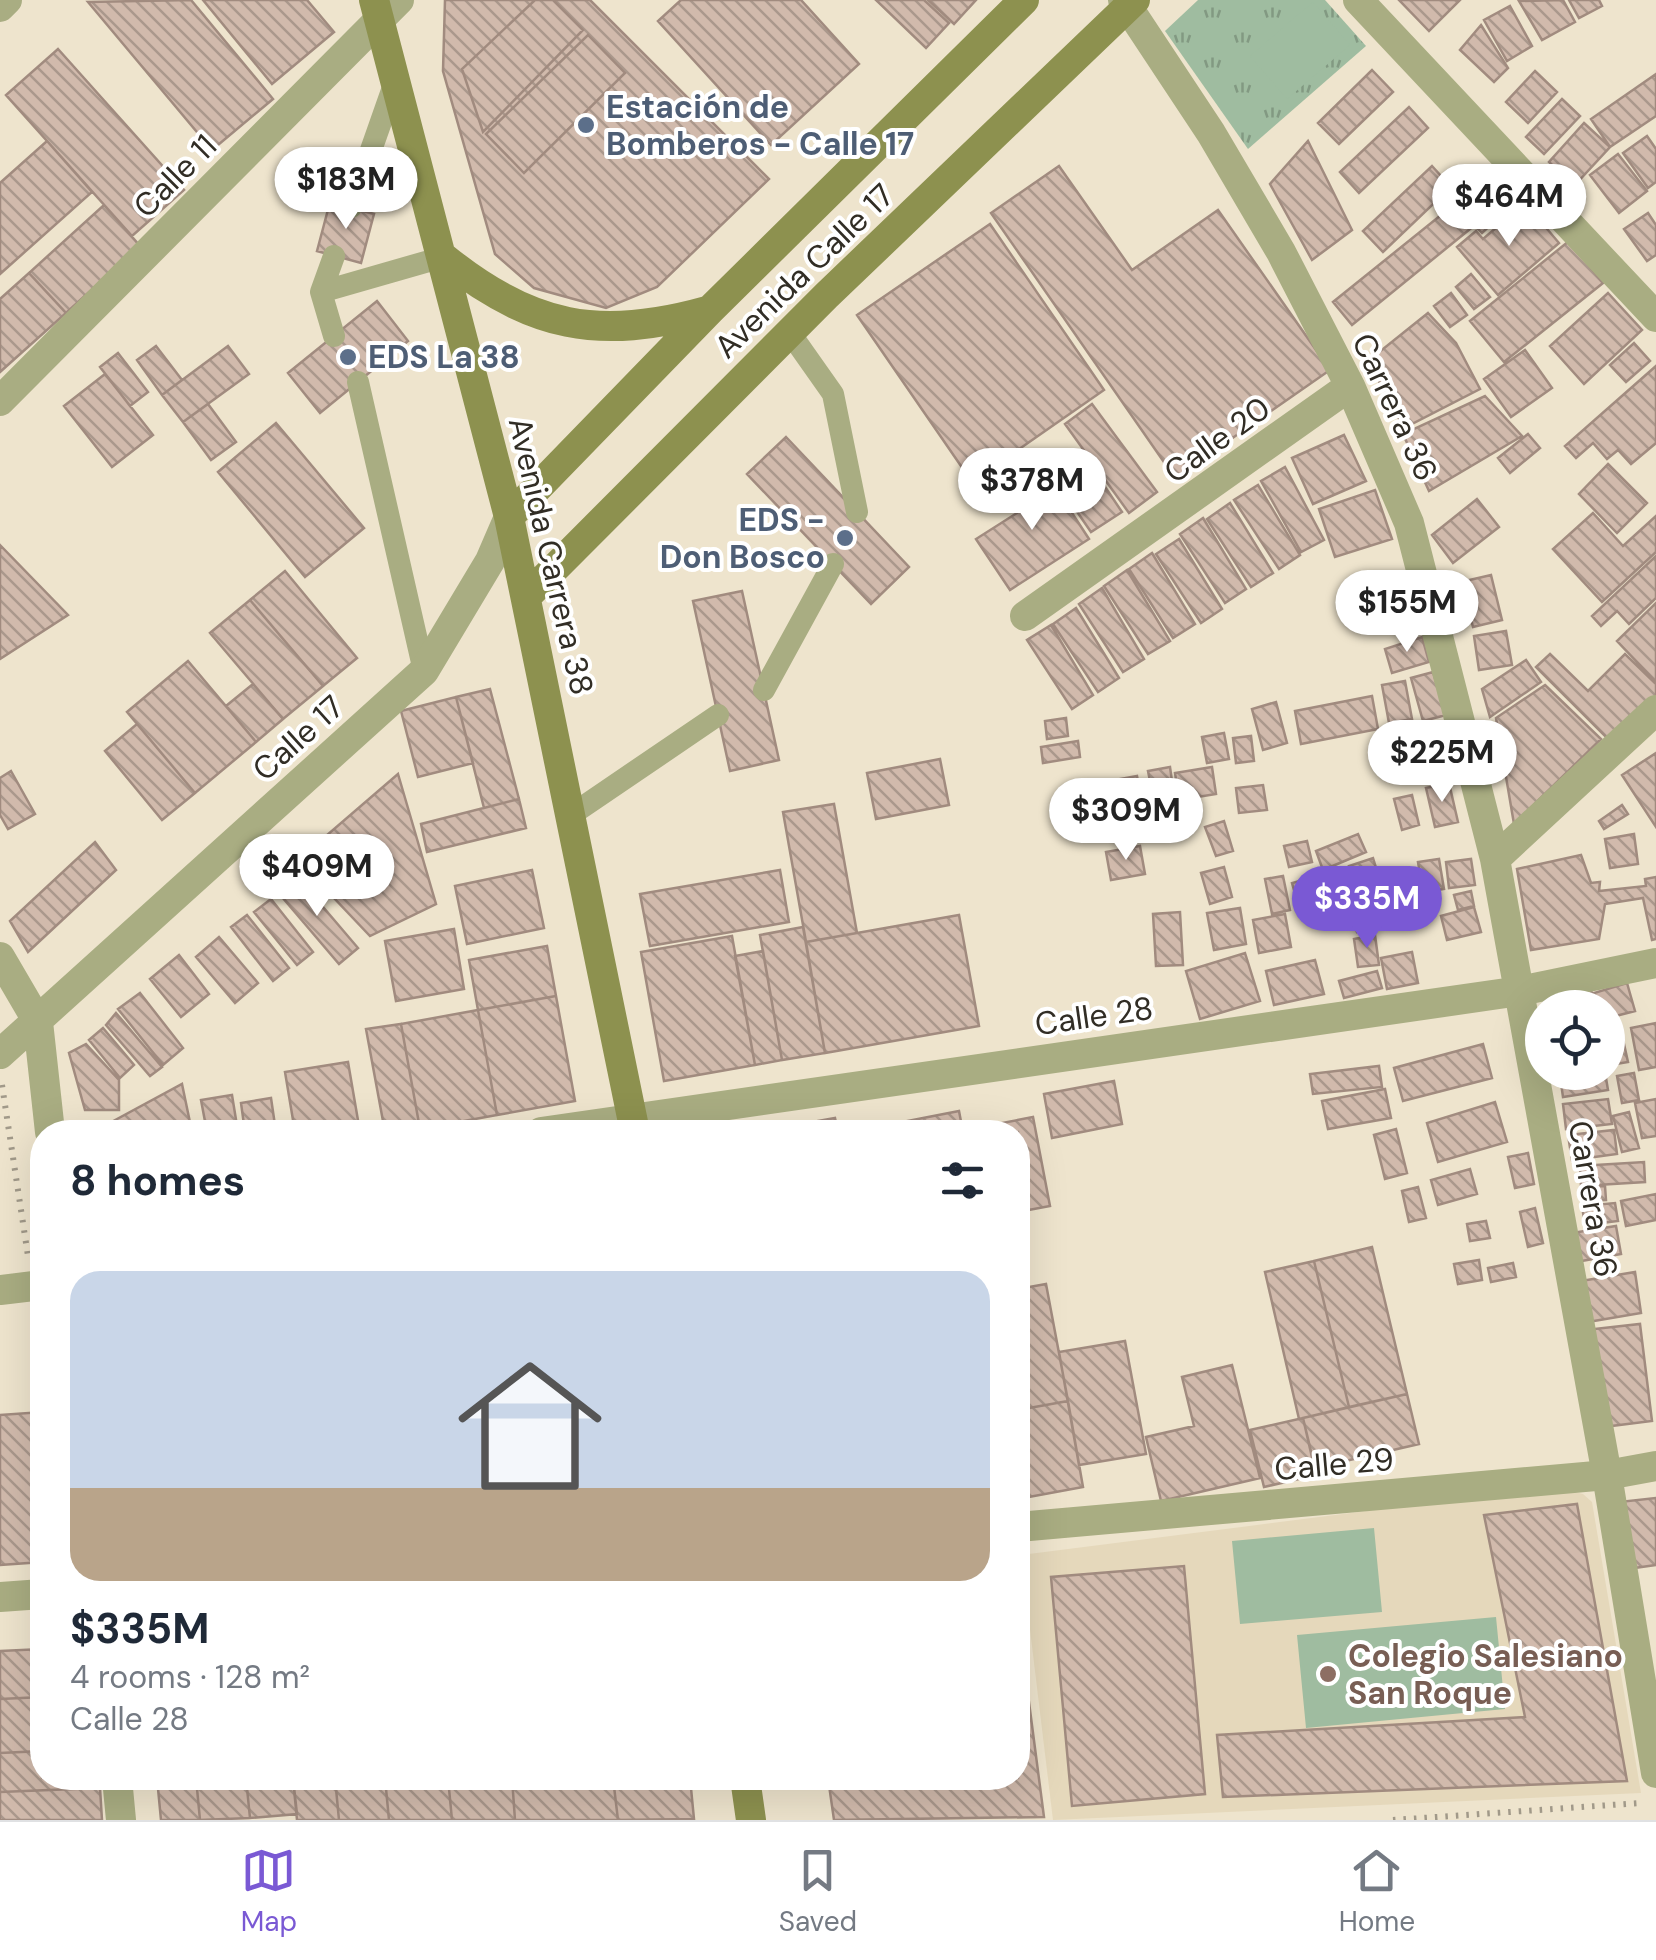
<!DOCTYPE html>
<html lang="en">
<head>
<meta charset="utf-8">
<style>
	:root { --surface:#fff; --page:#f6f6f7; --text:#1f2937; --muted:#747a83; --line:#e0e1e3; --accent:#7a59d4 }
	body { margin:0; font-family:"DM Sans",sans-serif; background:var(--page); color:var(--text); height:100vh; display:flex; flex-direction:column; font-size:38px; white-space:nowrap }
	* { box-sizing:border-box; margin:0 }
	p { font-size:32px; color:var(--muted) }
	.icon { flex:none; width:55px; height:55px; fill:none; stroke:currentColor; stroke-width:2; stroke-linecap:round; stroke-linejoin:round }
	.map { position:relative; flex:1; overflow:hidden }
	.drawer { position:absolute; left:30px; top:1120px; width:1000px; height:670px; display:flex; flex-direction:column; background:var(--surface); border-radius:40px; box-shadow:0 10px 40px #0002 }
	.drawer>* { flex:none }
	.buttons { position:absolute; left:1525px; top:990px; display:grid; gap:20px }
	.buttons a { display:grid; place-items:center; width:100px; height:100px; border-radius:50%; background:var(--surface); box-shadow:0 10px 40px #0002; font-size:50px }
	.price { position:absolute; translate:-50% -85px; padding:0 22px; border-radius:35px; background:#fff; color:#222; font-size:32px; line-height:65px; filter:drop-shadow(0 2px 5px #0008) }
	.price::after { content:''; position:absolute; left:50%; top:60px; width:30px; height:22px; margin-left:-15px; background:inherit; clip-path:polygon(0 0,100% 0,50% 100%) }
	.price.current { background:var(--accent); color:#fff }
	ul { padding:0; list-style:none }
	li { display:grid; align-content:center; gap:20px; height:530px; padding:0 40px }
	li+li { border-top:2px solid var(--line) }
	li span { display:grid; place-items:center; height:310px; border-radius:30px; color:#555 }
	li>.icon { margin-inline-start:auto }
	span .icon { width:180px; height:180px; fill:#fffc; stroke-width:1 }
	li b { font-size:42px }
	h2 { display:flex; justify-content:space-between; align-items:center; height:120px; padding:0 40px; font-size:42px }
	.tab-bar { display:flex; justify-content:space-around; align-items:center; height:140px; border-top:2px solid var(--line); background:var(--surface); font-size:28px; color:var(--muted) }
	.tab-bar a { display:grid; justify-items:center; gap:5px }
	.tab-bar .current { color:var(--accent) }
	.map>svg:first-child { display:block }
	.built { fill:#e5d8bb }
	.grass { fill:url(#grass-tufts) }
	.green { fill:#9fbca0 }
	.building { fill:url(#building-back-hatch); stroke:#a18b7f; stroke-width:2.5 }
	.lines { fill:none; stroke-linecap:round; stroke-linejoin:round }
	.path { stroke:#a19989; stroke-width:6; stroke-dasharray:2.5 8; stroke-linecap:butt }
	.lane { stroke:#a9ad82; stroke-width:22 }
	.street { stroke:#a9ad82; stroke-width:30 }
	.secondary { stroke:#8d914f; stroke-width:30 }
	.service-dot { fill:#5c6f8a; stroke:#fff; stroke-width:4 }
	.education-dot { fill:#8d6e63; stroke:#fff; stroke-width:4 }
	.labels { text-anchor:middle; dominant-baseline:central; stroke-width:8; stroke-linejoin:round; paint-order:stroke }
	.service-label { font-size:32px; font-weight:bold; fill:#4e5e75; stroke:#fff; text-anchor:start }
	.street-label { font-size:32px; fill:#312d25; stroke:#fff }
	.education-label { font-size:32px; font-weight:bold; fill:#785e54; stroke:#fff; text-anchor:start }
</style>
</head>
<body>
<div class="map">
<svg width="1656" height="1820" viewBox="0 0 1656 1820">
	<defs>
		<pattern id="grass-tufts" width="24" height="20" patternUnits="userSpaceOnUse" patternTransform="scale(2.5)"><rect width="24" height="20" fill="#9fbca0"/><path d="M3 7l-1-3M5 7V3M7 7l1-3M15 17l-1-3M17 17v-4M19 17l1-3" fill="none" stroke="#829982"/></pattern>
		<pattern id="building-back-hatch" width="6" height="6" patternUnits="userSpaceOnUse" patternTransform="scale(2.5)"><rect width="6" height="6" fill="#d1baac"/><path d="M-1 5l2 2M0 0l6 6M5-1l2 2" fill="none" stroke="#aa988c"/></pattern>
	</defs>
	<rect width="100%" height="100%" fill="#eee4cd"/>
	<!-- built -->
	<path class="built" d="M1556 1487 1583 1494 1592 1502 1641 1793 1053 1820 1021 1555Z"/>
	<!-- grass -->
	<path class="grass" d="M1198 0H1325L1366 46 1248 149 1165 31Z"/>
	<!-- green -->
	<path class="green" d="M1313 2 1350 45 1287 99 1250 56Z
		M1374 1528 1382 1612 1240 1624 1232 1541Z
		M1496 1617 1505 1709 1306 1728 1297 1635Z"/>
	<!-- building -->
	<path class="building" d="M191 0 273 99 212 150 88 2Z
		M203 0H307L334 32 272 84Z
		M445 0H590L769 179 657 287 606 308 534 288 495 254 443 71Z
		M535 0H553L583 30 483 132 462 69Z
		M681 0H801L859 64 771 145 658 21Z
		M876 0H924L949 23 926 48Z
		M928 0H976L954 24Z
		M1399 0H1460L1429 31Z
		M1563 0 1575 22 1542 40 1519 1Z
		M1569 0H1599L1602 6 1579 18Z
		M1510 6 1532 46 1507 61 1484 20Z
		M1481 25 1508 68 1494 82 1460 50Z
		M588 35 625 73 524 173 486 134Z
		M58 49 184 190 132 236 6 95Z
		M1372 70 1393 92 1339 144 1318 123Z
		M1535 71 1557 92 1528 123 1506 102Z
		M1656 74V116L1610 147 1591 119Z
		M1562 99 1580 116 1544 154 1526 137Z
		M1409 107 1428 128 1359 193 1340 172Z
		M1584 123 1610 147 1574 186 1549 162Z
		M1647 136 1656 149V182L1648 188 1623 153Z
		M47 141 92 192 0 274V183Z
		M1308 141 1352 230 1312 260 1270 184Z
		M1618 154 1647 191 1619 213 1590 175Z
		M1059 166 1132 270 1218 210 1330 370 1175 478 991 213Z
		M1432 166 1451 187 1383 252 1363 231Z
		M1485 179 1510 207 1482 233 1456 206Z
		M330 202 374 214 361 263 317 251Z
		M1525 203 1559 243 1498 295 1457 247 1476 231 1483 239Z
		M104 205 140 246 66 313 29 273Z
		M1451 207 1470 229 1352 325 1333 302Z
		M1648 213 1656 225V255L1647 261 1624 229Z
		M990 224 1104 390 972 482 857 315Z
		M1569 241 1603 283 1504 362 1470 321Z
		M29 273 66 313 0 372V299Z
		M1471 274 1490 297 1474 309 1456 287Z
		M1451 293 1467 315 1450 327 1434 306Z
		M1608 293 1642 330 1584 384 1550 346Z
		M377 301 408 341 320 413 288 373Z
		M1428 313 1456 343 1480 389 1404 428 1368 361Z
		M1634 343 1650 361 1626 382 1610 365Z
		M156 346 182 380 162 395 137 360Z
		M228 346 249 374 183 422 162 395Z
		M1525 350 1552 388 1511 417 1484 379Z
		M118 353 148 392 130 406 100 367Z
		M1656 366V443L1631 464 1618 450 1607 459 1593 443 1576 458 1565 446Z
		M105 374 153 435 112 467 64 406Z
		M1485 396 1522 436 1429 491 1403 434Z
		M208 404 236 442 211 460 183 422Z
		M1092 404 1157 492 1129 513 1065 424Z
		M276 423 364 528 305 577 218 472Z
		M1528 434 1540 448 1510 473 1498 458Z
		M1344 435 1366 481 1313 504 1292 458Z
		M786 437 909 567 871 604 747 474Z
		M1608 464 1647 503 1617 533 1579 494Z
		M1091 466 1122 512 1091 532 1060 487Z
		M1285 467 1324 540 1301 552 1261 481Z
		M1046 473 1089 539 1010 590 976 539 1017 513 1007 498Z
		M1258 485 1300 555 1279 569 1234 500Z
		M1375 490 1392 539 1335 557 1319 509Z
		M1477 499 1499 527 1453 563 1432 535Z
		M1230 503 1273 573 1251 587 1207 519Z
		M1593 513 1623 546 1656 516V552L1602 602 1553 549Z
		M1203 518 1246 589 1225 603 1180 534Z
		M1179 539 1222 609 1201 623 1156 554Z
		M0 545 68 615 0 659Z
		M1152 553 1195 624 1173 638 1129 569Z
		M1656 556V598L1629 624 1617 611 1601 626 1592 616Z
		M1127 570 1170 641 1148 654 1104 586Z
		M285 571 357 658 323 686 250 600Z
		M1413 574 1425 619 1385 629 1374 584Z
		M1491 575 1502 620 1473 627 1461 582Z
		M1102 588 1144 659 1123 672 1079 604Z
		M742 591 779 760 730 771 693 601Z
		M250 600 323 686 283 719 210 633Z
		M1656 603V681H1655L1617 641Z
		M1076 608 1119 678 1098 692 1053 624Z
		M1051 625 1093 695 1072 709 1027 640Z
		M1506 631 1512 665 1479 670 1474 636Z
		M1422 637 1429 662 1392 673 1385 649Z
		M1550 654 1588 691 1625 654 1656 684V696L1611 742 1536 667Z
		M1526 660 1541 682 1490 717 1482 689Z
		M188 661 256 742 195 793 127 712Z
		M1433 672 1446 715 1423 721 1411 678Z
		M1405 681 1412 719 1389 723 1382 685Z
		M253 684 283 719 256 742 226 706Z
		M1545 685 1601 739 1514 824 1496 718Z
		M490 689 519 799 484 808 456 697Z
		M1372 696 1378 729 1301 744 1295 711Z
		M456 697 473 763 418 777 401 711Z
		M1276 702 1287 743 1263 750 1252 709Z
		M1066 718 1068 736 1047 739 1045 721Z
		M137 724 195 793 162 820 105 751Z
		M1422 730 1432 764 1392 775 1382 741Z
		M1224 733 1229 759 1207 763 1202 737Z
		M1251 736 1254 761 1236 763 1233 738Z
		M1078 741 1080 757 1043 763 1041 747Z
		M1656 753V827L1622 775Z
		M940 759 949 805 876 819 867 773Z
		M1170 767 1173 788 1152 791 1148 771Z
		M1212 767 1216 794 1179 800 1175 773Z
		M11 771 35 814 8 829 0 815V778Z
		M398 774 436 904 370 936 298 860Z
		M1137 776 1140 793 1096 801 1093 784Z
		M1449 783 1458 822 1435 827 1426 788Z
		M1263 785 1267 810 1239 813 1236 788Z
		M1412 795 1419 825 1402 830 1394 799Z
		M519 799 526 828 427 852 421 824Z
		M1126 802 1129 826 1102 830 1099 805Z
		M834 804 857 933 806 942 783 812Z
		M1622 805 1628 814 1604 829 1599 821Z
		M1224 821 1233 851 1216 856 1205 827Z
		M1358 834 1366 852 1323 870 1316 851Z
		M1634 834 1638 864 1610 868 1605 839Z
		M1307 841 1312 862 1289 867 1284 846Z
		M95 842 116 870 28 952 10 921Z
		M1140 846 1145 874 1111 880 1106 852Z
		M1581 855 1591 883 1600 882 1599 891 1646 886 1645 879 1656 877V939L1652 940 1643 898 1605 904 1599 939 1531 950 1517 869Z
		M1373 858 1377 871 1353 878 1349 866Z
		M1439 859 1444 889 1423 892 1418 862Z
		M1471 859 1475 885 1449 888 1446 862Z
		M1224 867 1232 897 1210 904 1201 873Z
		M532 870 544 928 467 944 455 886Z
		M780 870 789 922 650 946 640 894Z
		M295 874 358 948 339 964 276 890Z
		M1283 876 1290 910 1272 914 1265 879Z
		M1317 876 1323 897 1298 904 1292 883Z
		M1368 881 1379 927 1357 932 1346 886Z
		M1471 891 1474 906 1458 910 1454 895Z
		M271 899 313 952 297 965 254 912Z
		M1474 907 1481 932 1447 940 1441 916Z
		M1240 908 1246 944 1214 950 1207 913Z
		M1180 912 1183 965 1156 966 1153 914Z
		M1285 914 1291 947 1259 953 1253 920Z
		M247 915 289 968 273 981 231 927Z
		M959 915 979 1026 825 1053 806 942Z
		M803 927 825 1053 782 1060 760 935Z
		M454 929 464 989 396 1001 385 941Z
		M1375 935 1379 965 1358 967 1354 939Z
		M732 936 755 1065 664 1081 641 952Z
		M219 937 258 983 235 1003 196 957Z
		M547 946 556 996 478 1010 469 960Z
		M763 951 782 1060 755 1065 735 956Z
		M1412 952 1418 983 1387 989 1381 958Z
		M1245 953 1260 1001 1200 1019 1186 971Z
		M179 955 209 994 181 1017 150 979Z
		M1315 960 1324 994 1274 1005 1266 971Z
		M1377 971 1382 988 1344 998 1339 981Z
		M1627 983 1635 1011 1608 1018V1008H1598L1594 993Z
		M1591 989 1594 1008H1560L1558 995Z
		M140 993 183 1048 163 1065 118 1009Z
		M556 996 575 1101 497 1115 478 1010Z
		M478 1010 497 1115 420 1129 401 1024Z
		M116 1013 162 1067 150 1076 106 1025Z
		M1656 1023V1067L1639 1070 1631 1028Z
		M401 1024 420 1129 385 1132 366 1029Z
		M1620 1026 1628 1062 1610 1065 1608 1028Z
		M103 1028 134 1065 120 1078 89 1040Z
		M86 1044 119 1080V1110H85L69 1053Z
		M1483 1044 1492 1078 1403 1101 1394 1068Z
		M348 1062 360 1132H295L285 1072Z
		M1379 1066 1382 1087 1313 1094 1310 1074Z
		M1581 1072H1605L1608 1090 1563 1097 1560 1076Z
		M1634 1073 1639 1100 1622 1103 1617 1076Z
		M1114 1081 1122 1124 1052 1138 1044 1094Z
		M182 1084 192 1132H93Z
		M1385 1089 1391 1118 1328 1129 1322 1101Z
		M232 1095 238 1132H207L201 1100Z
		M271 1098 276 1132H245L241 1103Z
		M1608 1099 1612 1124 1566 1129 1563 1104Z
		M1656 1099V1136L1642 1138 1635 1103Z
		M1495 1102 1507 1142 1438 1162 1427 1123Z
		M959 1111 963 1132H883L882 1126Z
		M1629 1112 1639 1148 1622 1152 1613 1116Z
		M1033 1117 1050 1206 1018 1212V1132L971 1129Z
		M835 1118 838 1132H757Z
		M1396 1129 1407 1173 1385 1179 1374 1135Z
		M1614 1130 1617 1154 1572 1160 1568 1135Z
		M1528 1153 1534 1184 1515 1188 1508 1157Z
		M1644 1162 1645 1182 1581 1186 1580 1166Z
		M1470 1169 1477 1194 1438 1205 1431 1180Z
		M1605 1186 1606 1200 1584 1201 1582 1187Z
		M1418 1187 1426 1218 1409 1222 1402 1191Z
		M1656 1194V1220L1626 1226 1621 1201Z
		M1615 1203 1618 1221 1585 1225 1582 1206Z
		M1535 1208 1543 1243 1528 1247 1520 1212Z
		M1486 1221 1490 1238 1470 1241 1467 1224Z
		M1616 1226 1621 1254 1576 1262 1572 1233Z
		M1372 1247 1407 1394 1349 1407 1314 1261Z
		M1479 1260 1482 1280 1458 1284 1454 1264Z
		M1314 1261 1349 1407 1299 1419 1265 1272Z
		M1513 1263 1516 1277 1491 1282 1488 1268Z
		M1635 1272 1641 1313 1582 1323 1575 1282Z
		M1046 1284 1068 1401 1018 1410V1289Z
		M1640 1324 1652 1421 1603 1427 1585 1330Z
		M1125 1341 1146 1454 1079 1465 1059 1352Z
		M1232 1365 1260 1478 1161 1501 1146 1437 1194 1426 1182 1377Z
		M1407 1394 1419 1444 1315 1468 1303 1418Z
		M1068 1401 1083 1487 1018 1499V1410Z
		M42 1412V1562L0 1565V1415Z
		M1303 1418 1316 1475 1264 1487 1250 1430Z
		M1656 1498V1565L1627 1569 1619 1502Z
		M1577 1504 1627 1781 1223 1797 1217 1735 1525 1717 1484 1515Z
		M1184 1566 1205 1794 1072 1806 1051 1577Z
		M42 1649V1697L0 1699V1651Z
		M1027 1687 1044 1817 834 1820 828 1778H1018V1688Z
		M42 1697V1751L0 1753V1699Z
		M42 1751V1778H74V1789L0 1792V1753Z
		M157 1778H196L200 1820H161Z
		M196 1778H246L250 1818 200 1820Z
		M246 1778H293L297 1814 250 1818Z
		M293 1778H335L339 1820H297Z
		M335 1778H385L389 1820H339Z
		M385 1778H448L452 1820H389Z
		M448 1778H512L515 1820H452Z
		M512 1778H613L618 1820H515Z
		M613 1778H690L694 1819 618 1820Z
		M100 1788 102 1820H0V1792Z"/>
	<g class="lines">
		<!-- path -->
		<path class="path" d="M2 1085 28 1256
			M1393 1820 1640 1803"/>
		<!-- lane -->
		<path class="lane" d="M351 207 396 79
			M321 292 334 256
			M790 333 833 394 857 512
			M334 336 321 292 443 257
			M358 382 424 671
			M764 690 833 564
			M571 815 718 715"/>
		<!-- street -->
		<path class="street" d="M1123 0 1211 133 1281 252 1350 386 1409 523 1495 859 1607 1475 1656 1773
			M1358 0 1656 317
			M0 7 7 0
			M0 401 399 0
			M1025 616 1350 386
			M1495 859 1656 710
			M0 957 38 1022 50 1132
			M0 1054 424 671 490 561 509 517
			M541 1132 1520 991 1656 963
			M0 1290 42 1285
			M1018 1527 1607 1475 1656 1466
			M0 1597 42 1594
			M117 1778 121 1820"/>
		<!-- secondary -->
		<path class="secondary" d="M374 0 509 517 635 1132
			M443 257C530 328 600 341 707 311
			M509 517 710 310 1024 0
			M526 597 826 296 1135 0
			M745 1778 751 1820"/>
	</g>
	<!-- markers -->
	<g class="service-dot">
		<circle cx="586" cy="125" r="10"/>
		<circle cx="348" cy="357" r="10"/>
		<circle cx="845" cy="538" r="10"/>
	</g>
	<circle class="education-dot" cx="1328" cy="1674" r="10"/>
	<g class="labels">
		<!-- service labels -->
		<g class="service-label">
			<text x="606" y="107">Estación de<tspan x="606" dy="37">Bomberos - Calle 17</tspan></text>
			<text x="368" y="357">EDS La 38</text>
			<text x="825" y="520" text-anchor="end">EDS -<tspan x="825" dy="37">Don Bosco</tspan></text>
		</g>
		<!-- street labels -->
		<g class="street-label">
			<text transform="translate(175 176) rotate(-45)">Calle 11</text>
			<text transform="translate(804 271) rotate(-44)">Avenida Calle 17</text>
			<text transform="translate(1395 407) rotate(65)">Carrera 36</text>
			<text transform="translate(1217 440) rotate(-36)">Calle 20</text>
			<text transform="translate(551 556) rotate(77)">Avenida Carrera 38</text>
			<text transform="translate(298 738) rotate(-42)">Calle 17</text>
			<text transform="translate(1094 1016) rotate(-8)">Calle 28</text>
			<text transform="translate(1593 1199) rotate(80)">Carrera 36</text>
			<text transform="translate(1334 1464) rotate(-5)">Calle 29</text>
		</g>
		<!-- education labels -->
		<g class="education-label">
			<text x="1348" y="1656">Colegio Salesiano<tspan x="1348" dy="37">San Roque</tspan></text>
		</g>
	</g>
</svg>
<div class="buttons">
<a><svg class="icon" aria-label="locate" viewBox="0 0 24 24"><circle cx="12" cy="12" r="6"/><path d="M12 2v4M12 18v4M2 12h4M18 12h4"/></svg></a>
</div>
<b class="price" style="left:346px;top:232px">$183M</b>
<b class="price" style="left:1509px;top:249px">$464M</b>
<b class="price" style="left:1032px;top:533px">$378M</b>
<b class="price" style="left:1407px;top:655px">$155M</b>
<b class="price" style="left:1442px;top:805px">$225M</b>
<b class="price" style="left:1126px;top:863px">$309M</b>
<b class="price" style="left:317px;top:919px">$409M</b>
<b class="price current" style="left:1367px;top:951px">$335M</b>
<section class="drawer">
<h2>8 homes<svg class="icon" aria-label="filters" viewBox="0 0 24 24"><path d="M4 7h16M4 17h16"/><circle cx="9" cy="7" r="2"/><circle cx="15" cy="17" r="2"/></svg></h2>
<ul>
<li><span style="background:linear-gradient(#c9d6e8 70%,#b9a48a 0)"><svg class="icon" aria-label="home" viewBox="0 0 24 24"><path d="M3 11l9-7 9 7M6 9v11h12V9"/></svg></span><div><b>$335M</b><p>4 rooms · 128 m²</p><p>Calle 28</p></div></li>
</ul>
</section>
</div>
<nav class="tab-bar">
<a class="current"><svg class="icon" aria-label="map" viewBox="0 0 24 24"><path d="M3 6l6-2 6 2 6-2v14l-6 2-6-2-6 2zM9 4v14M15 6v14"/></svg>Map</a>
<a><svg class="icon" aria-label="saved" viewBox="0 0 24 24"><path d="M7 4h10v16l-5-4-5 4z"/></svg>Saved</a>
<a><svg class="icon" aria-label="home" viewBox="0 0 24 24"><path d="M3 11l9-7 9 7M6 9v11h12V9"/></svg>Home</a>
</nav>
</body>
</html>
